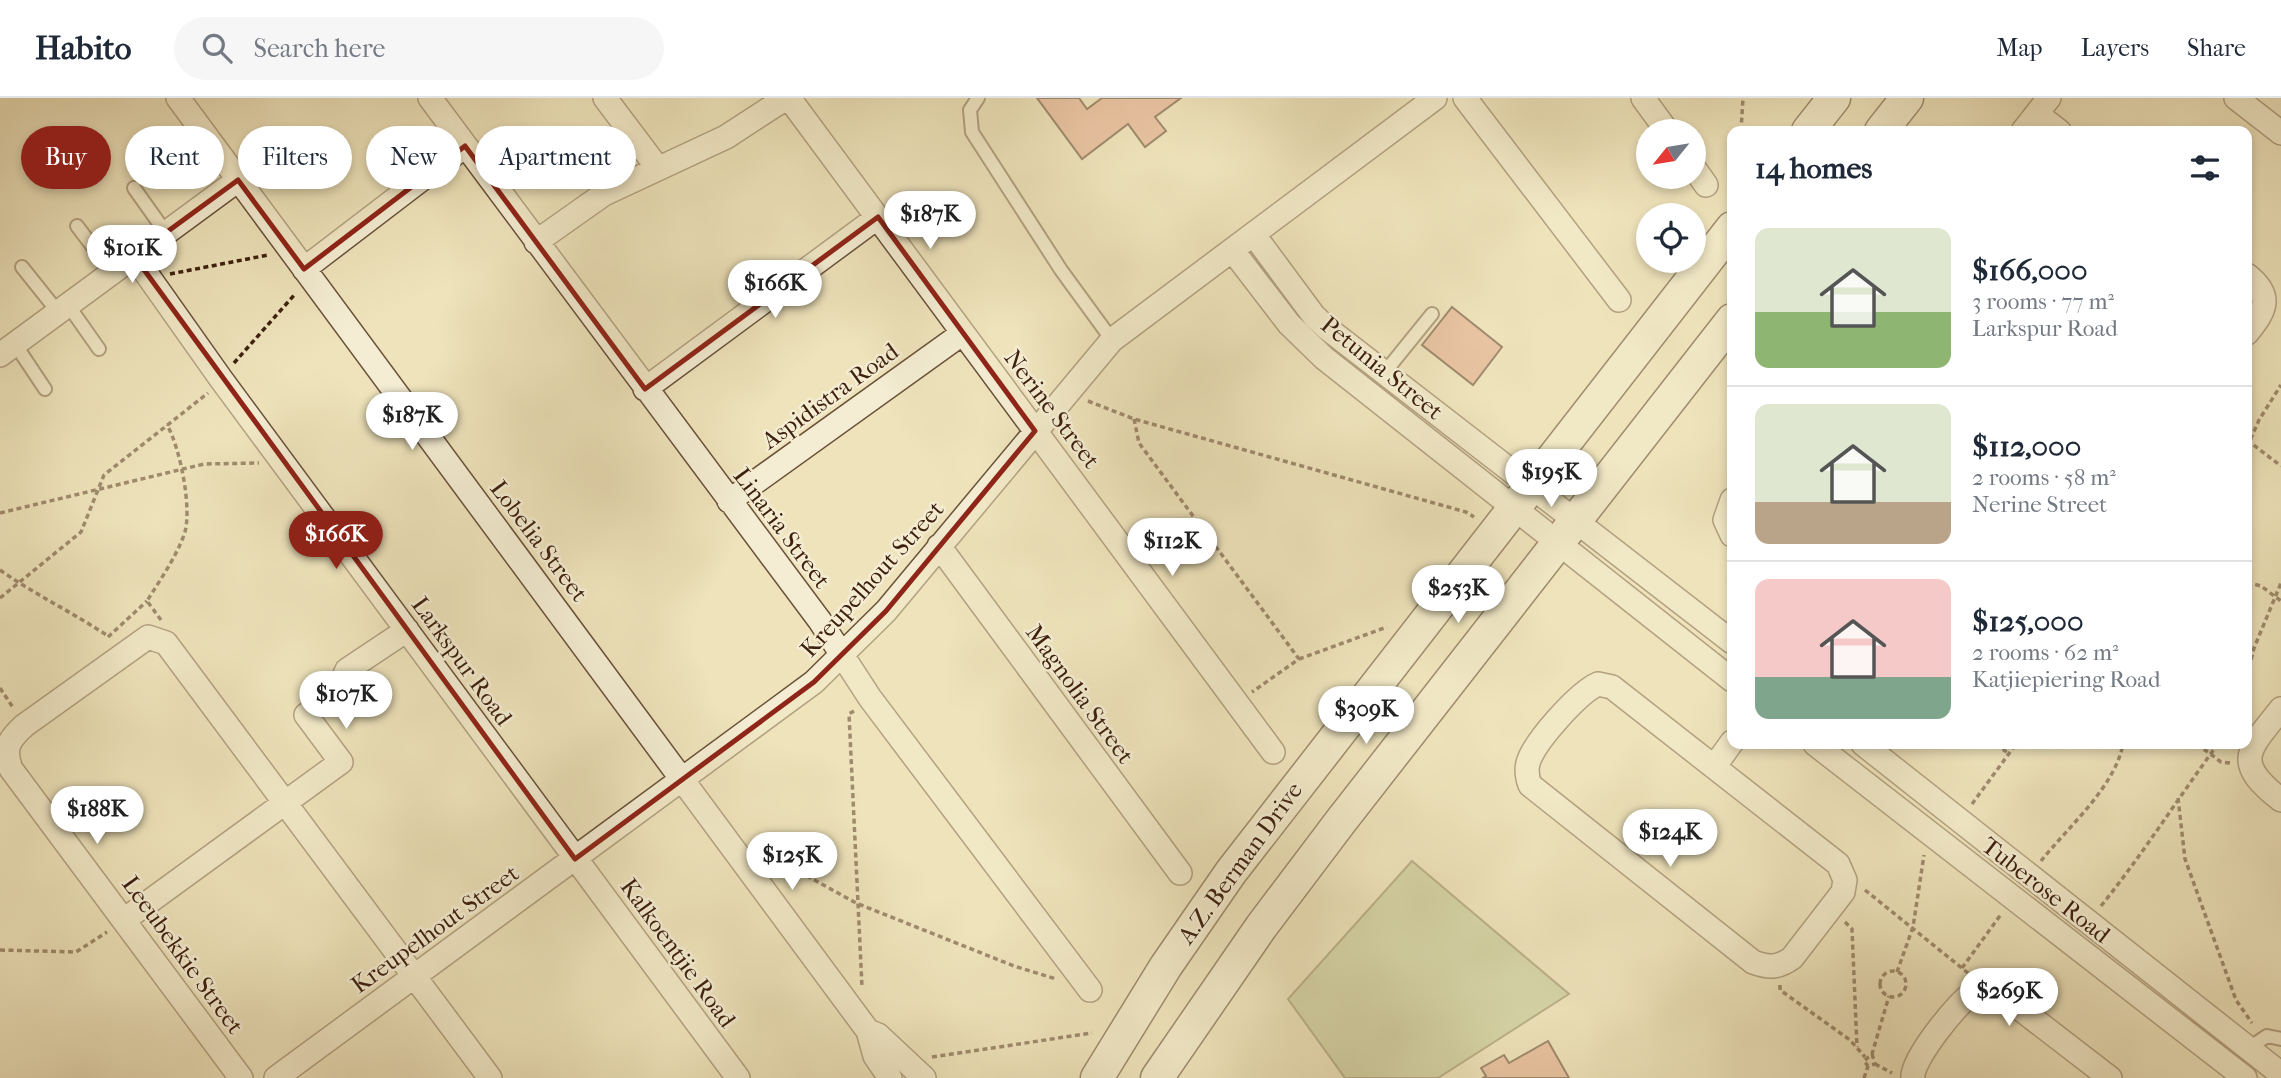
<!DOCTYPE html>
<html lang="en">
<head>
<meta charset="utf-8">
<style>
	:root { --surface:#fff; --page:#f6f6f7; --text:#1f2937; --muted:#747a83; --line:#e0e1e3; --accent:#8f2418 }
	body { margin:0; font-family:"IM FELL French Canon",serif; background:var(--page); color:var(--text); height:100vh; display:flex; flex-direction:column; font-size:26px; white-space:nowrap }
	* { box-sizing:border-box; margin:0 }
	p { font-size:23px; color:var(--muted) }
	.icon { flex:none; width:38px; height:38px; fill:none; stroke:currentColor; stroke-width:2; stroke-linecap:round; stroke-linejoin:round }
	.map { position:relative; flex:1; overflow:hidden }
	.sheet { position:absolute; left:1727px; top:28px; width:525px; height:623px; display:flex; flex-direction:column; background:var(--surface); border-radius:14px; box-shadow:0 4px 10px #0003 }
	.sheet>* { flex:none }
	.guide { position:absolute; left:21px; top:28px; width:665px; height:63px; display:flex; gap:14px }
	.needle { width:46px; rotate:240deg }
	.tools { position:absolute; left:1636px; top:21px; display:grid; gap:14px }
	.tools a { display:grid; place-items:center; width:70px; height:70px; border-radius:50%; background:var(--surface); box-shadow:0 4px 10px #0003; font-size:35px }
	.price { position:absolute; translate:-50% -60px; padding:0 16px; border-radius:24px; background:#fff; color:#222; font-size:23px; line-height:46px; filter:drop-shadow(0 2px 4px #0008) }
	.price::after { content:''; position:absolute; left:50%; top:42px; width:21px; height:16px; margin-left:-10px; background:inherit; clip-path:polygon(0 0,100% 0,50% 100%) }
	.price.selected { background:var(--accent); color:#fff }
	ul { padding:0; list-style:none }
	li { display:flex; align-items:center; gap:21px; height:175px; padding:0 28px }
	li+li { border-top:2px solid var(--line) }
	li span { display:grid; place-items:center; flex:none; width:196px; height:140px; border-radius:14px; color:#555 }
	li>.icon { margin-inline-start:auto }
	span .icon { width:84px; height:84px; fill:#fffc; stroke-width:1 }
	li b { font-size:30px }
	h2 { display:flex; justify-content:space-between; align-items:center; height:84px; padding:0 28px; font-size:30px }
	.tag { padding:0 24px; border-radius:32px; background:var(--surface); box-shadow:0 4px 10px #0003; font-size:24px; line-height:63px }
	.tag.selected { background:var(--accent); color:#fff }
	header { display:flex; align-items:center; gap:42px; box-sizing:border-box; height:98px; padding:0 35px; background:var(--surface); border-bottom:2px solid var(--line) }
	header strong { font-size:33px }
	nav { display:flex; gap:38px; margin-inline-start:auto; font-size:24px }
	.search { width:490px; height:63px; background:var(--page); display:flex; align-items:center; gap:18px; box-sizing:border-box; padding:0 24px; border-radius:38px; color:var(--muted); font-size:26px }
	.map>svg:first-child { display:block }
	.green { fill:#b9c490; stroke:#7c724f; stroke-width:2 }
	.building { fill:#e39e85; stroke:#3e200e; stroke-width:2 }
	.lines { fill:none; stroke-linecap:round; stroke-linejoin:round }
	.service-casing { stroke:#6a5139; stroke-width:16 }
	.minor-casing { stroke:#6a5139; stroke-width:26 }
	.secondary-casing { stroke:#3e200e; stroke-width:35 }
	.path { stroke:#3e200e; stroke-width:3.5; stroke-dasharray:5 3.5; stroke-linecap:butt }
	.service { stroke:#f4edd3; stroke-width:12 }
	.minor { stroke:#f4edd3; stroke-width:23 }
	.secondary { stroke:#f4edd3; stroke-width:32 }
	.marked { fill:none; stroke:#8f2418; stroke-width:5; stroke-linejoin:round }
	.labels { text-anchor:middle; dominant-baseline:central; stroke-width:5; stroke-linejoin:round; paint-order:stroke }
	.street-label { font-size:24px; fill:#3e200e; stroke:#f4edd3 }
</style>
</head>
<body>
<header>
<strong>Habito</strong>
<div class="search"><svg class="icon" aria-label="search" viewBox="0 0 24 24"><circle cx="10" cy="10" r="6"/><path d="M15 15l6 6"/></svg>Search here</div>
<nav><a>Map</a><a>Layers</a><a>Share</a></nav>
</header>
<div class="map">
<svg width="2281" height="980" viewBox="0 0 2281 980">
	<rect width="100%" height="100%" fill="#eee3bb"/>
	<filter id="stains"><feTurbulence type="fractalNoise" baseFrequency=".00286" numOctaves="4"/><feColorMatrix values="0 0 0 0 .2 0 0 0 0 .09 0 0 0 0 .02 0 0 0 .5 -.17"/></filter>
	<radialGradient id="worn" r=".72"><stop offset=".6" stop-color="#630" stop-opacity="0"/><stop offset="1" stop-color="#630" stop-opacity=".3"/></radialGradient>
	<!-- green -->
	<path class="green" d="M1412 763 1569 896 1438 980H1345L1288 901Z"/>
	<!-- building -->
	<path class="building" d="M1037 0H1079L1087 11 1102 0H1181L1155 19 1166 33 1145 49 1128 26 1082 61Z
		M1452 209 1502 249 1473 287 1422 247Z
		M1548 943 1569 980H1483L1486 978 1481 970 1504 957 1509 965Z"/>
	<g class="lines">
		<!-- service casing -->
		<g class="service-casing">
			<path id="service" d="M978 0 970 12 972 34 1061 172 1112 242
				M134 90 166 135
				M77 128 112 174
				M22 169 58 214
				M68 207 99 251
				M15 246 45 291
				M1385 274 1432 216
				M2249 950 2267 938 2281 941"/>
		</g>
		<!-- minor casing -->
		<g class="minor-casing">
			<path id="minor" d="M178 0 868 933 875 958 890 980
				M430 0 820 523 870 600 1090 892
				M605 0 657 69
				M789 0 1273 654
				M1465 0 1619 202
				M1643 0 1667 33
				M2236 0 2281 35
				M2037 16 2059 33
				M2023 33 2049 0
				M1694 70 1706 87
				M1254 137 1314 218 1328 231 1732 544
				M536 144 604 96 726 39 786 0
				M1233 153 1289 226 1324 260 1732 582
				M134 158 221 281 738 980
				M304 171 465 48
				M2247 177C2274 198 2265 213 2247 235
				M0 257 238 82
				M645 291 878 119
				M1732 402 1725 422 1732 437
				M729 403 963 235
				M939 448 1180 775
				M1598 586 1612 589 1838 766 1845 782 1843 794 1792 860C1778 870 1769 870 1753 864L1530 687C1527 679 1526 673 1528 665 1534 644 1578 595 1598 586Z
				M2281 611C2248 652 2232 664 2281 702
				M1815 646 2245 980
				M1863 646 2281 976
				M1714 669 1732 644
				M124 822 341 664 306 617 337 593 347 572 407 532
				M868 933 878 937 924 980
				M241 980 11 671C3 650 9 641 25 627L148 539 166 545 490 980
				M276 980 814 584 886 513 1112 242 1435 0
				M1913 980C1909 965 1961 899 1976 893 1984 889 1990 891 1997 893L2110 980"/>
		</g>
		<!-- secondary casing -->
		<g class="secondary-casing">
			<path id="secondary" d="M1808 33 1834 0
				M1881 33 1907 0
				M1097 980 1166 868 1231 774 1732 130
				M1157 980 1261 829 1341 723 1732 222"/>
		</g>
		<!-- path -->
		<path class="path" d="M1741 33 1743 0
			M170 176 268 157
			M234 265 296 195
			M1088 303 1134 321 1466 414 1474 419
			M1134 321 1139 345 1299 561 1252 594
			M2247 342 2281 368
			M2247 349 2259 322 2281 287
			M0 415 204 366 259 365
			M0 472C34 496 72 514 108 538
			M2247 484 2261 488 2281 503
			M0 500 81 434 104 377 208 295
			M161 522 147 503C160 482 175 461 184 437 193 413 180 349 167 327
			M108 539 147 503
			M1299 561 1387 529
			M2247 578 2254 550 2281 485
			M0 590 14 611
			M854 613 849 616 862 889
			M1996 646 2009 656
			M2197 646 2221 664 2230 665
			M2178 700 2185 761 2236 902 2252 925
			M1972 706 2016 646
			M762 753 856 805 1014 868 1056 881
			M2041 763C2068 729 2115 689 2123 646
			M1865 792 1968 875
			M2101 808C2143 756 2178 700 2218 646
			M1845 824 1852 831 1857 949
			M0 852 76 854 107 834
			M1962 870 2002 815
			M1880 886a13 13 0 1 1 26 0a13 13 0 1 1-26 0Z
			M1897 874 1913 829 1924 757
			M1780 887V892L1850 942 1865 959
			M1872 956 1875 966 1868 968 1864 963 1872 956 1889 898
			M932 959 1092 935
			M1875 966 1892 975
			M1864 980 1868 968"/>
		<!-- service -->
		<use href="#service" class="service"/>
		<!-- minor -->
		<use href="#minor" class="minor"/>
		<!-- secondary -->
		<use href="#secondary" class="secondary"/>
	</g>
	<!-- marked area -->
	<path d="M0 0H2281V980H0ZM465 48 645 291 878 119 1035 333 886 513 814 584 575 761 134 158 238 82 304 171Z" fill="#eee3bb" fill-opacity=".55" fill-rule="evenodd"/>
	<path class="marked" d="M465 48 645 291 878 119 1035 333 886 513 814 584 575 761 134 158 238 82 304 171Z"/>
	<g class="labels">
		<!-- street labels -->
		<g class="street-label">
			<text transform="translate(1382 270) rotate(39)">Petunia Street</text>
			<text transform="translate(830 298) rotate(-36)">Aspidistra Road</text>
			<text transform="translate(1052 311) rotate(53)">Nerine Street</text>
			<text transform="translate(782 430) rotate(53)">Linaria Street</text>
			<text transform="translate(539 443) rotate(53)">Lobelia Street</text>
			<text transform="translate(872 481) rotate(-48)">Kreupelhout Street</text>
			<text transform="translate(462 563) rotate(54)">Larkspur Road</text>
			<text transform="translate(1080 596) rotate(54)">Magnolia Street</text>
			<text transform="translate(1240 765) rotate(-54)">A.Z. Berman Drive</text>
			<text transform="translate(2046 792) rotate(38)">Tuberose Road</text>
			<text transform="translate(435 831) rotate(-36)">Kreupelhout Street</text>
			<text transform="translate(678 855) rotate(54)">Kalkoentjie Road</text>
			<text transform="translate(183 857) rotate(54)">Leeubekkie Street</text>
		</g>
	</g>
	<rect width="100%" height="100%" filter="url(#stains)"/>
	<rect width="100%" height="100%" fill="url(#worn)"/>
</svg>
<div class="tools">
<a><svg class="needle" viewBox="-14 -14 28 28"><path d="M0-13l5 13h-10z" fill="#e53935"/><path d="M0 13l5-13h-10z" fill="#747a83"/></svg></a>
<a><svg class="icon" aria-label="locate" viewBox="0 0 24 24"><circle cx="12" cy="12" r="6"/><path d="M12 2v4M12 18v4M2 12h4M18 12h4"/></svg></a>
</div>
<b class="price" style="left:930px;top:153px">$187K</b>
<b class="price" style="left:132px;top:187px">$101K</b>
<b class="price" style="left:775px;top:222px">$166K</b>
<b class="price" style="left:412px;top:354px">$187K</b>
<b class="price" style="left:1551px;top:411px">$195K</b>
<b class="price selected" style="left:336px;top:473px">$166K</b>
<b class="price" style="left:1172px;top:480px">$112K</b>
<b class="price" style="left:1458px;top:527px">$253K</b>
<b class="price" style="left:346px;top:633px">$107K</b>
<b class="price" style="left:1366px;top:648px">$309K</b>
<b class="price" style="left:97px;top:748px">$188K</b>
<b class="price" style="left:1670px;top:771px">$124K</b>
<b class="price" style="left:792px;top:794px">$125K</b>
<b class="price" style="left:2009px;top:930px">$269K</b>
<div class="guide">
<a class="tag selected">Buy</a>
<a class="tag">Rent</a>
<a class="tag">Filters</a>
<a class="tag">New</a>
<a class="tag">Apartment</a>
</div>
<section class="sheet">
<h2>14 homes<svg class="icon" aria-label="filters" viewBox="0 0 24 24"><path d="M4 7h16M4 17h16"/><circle cx="9" cy="7" r="2"/><circle cx="15" cy="17" r="2"/></svg></h2>
<ul>
<li><span style="background:linear-gradient(#dfe7d0 60%,#8fb573 0)"><svg class="icon" aria-label="home" viewBox="0 0 24 24"><path d="M3 11l9-7 9 7M6 9v11h12V9"/></svg></span><div><b>$166,000</b><p>3 rooms · 77 m²</p><p>Larkspur Road</p></div></li>
<li><span style="background:linear-gradient(#dfe7d0 70%,#b9a48a 0)"><svg class="icon" aria-label="home" viewBox="0 0 24 24"><path d="M3 11l9-7 9 7M6 9v11h12V9"/></svg></span><div><b>$112,000</b><p>2 rooms · 58 m²</p><p>Nerine Street</p></div></li>
<li><span style="background:linear-gradient(#f6c9c9 70%,#7fa58c 0)"><svg class="icon" aria-label="home" viewBox="0 0 24 24"><path d="M3 11l9-7 9 7M6 9v11h12V9"/></svg></span><div><b>$125,000</b><p>2 rooms · 62 m²</p><p>Katjiepiering Road</p></div></li>
</ul>
</section>
</div>
</body>
</html>
